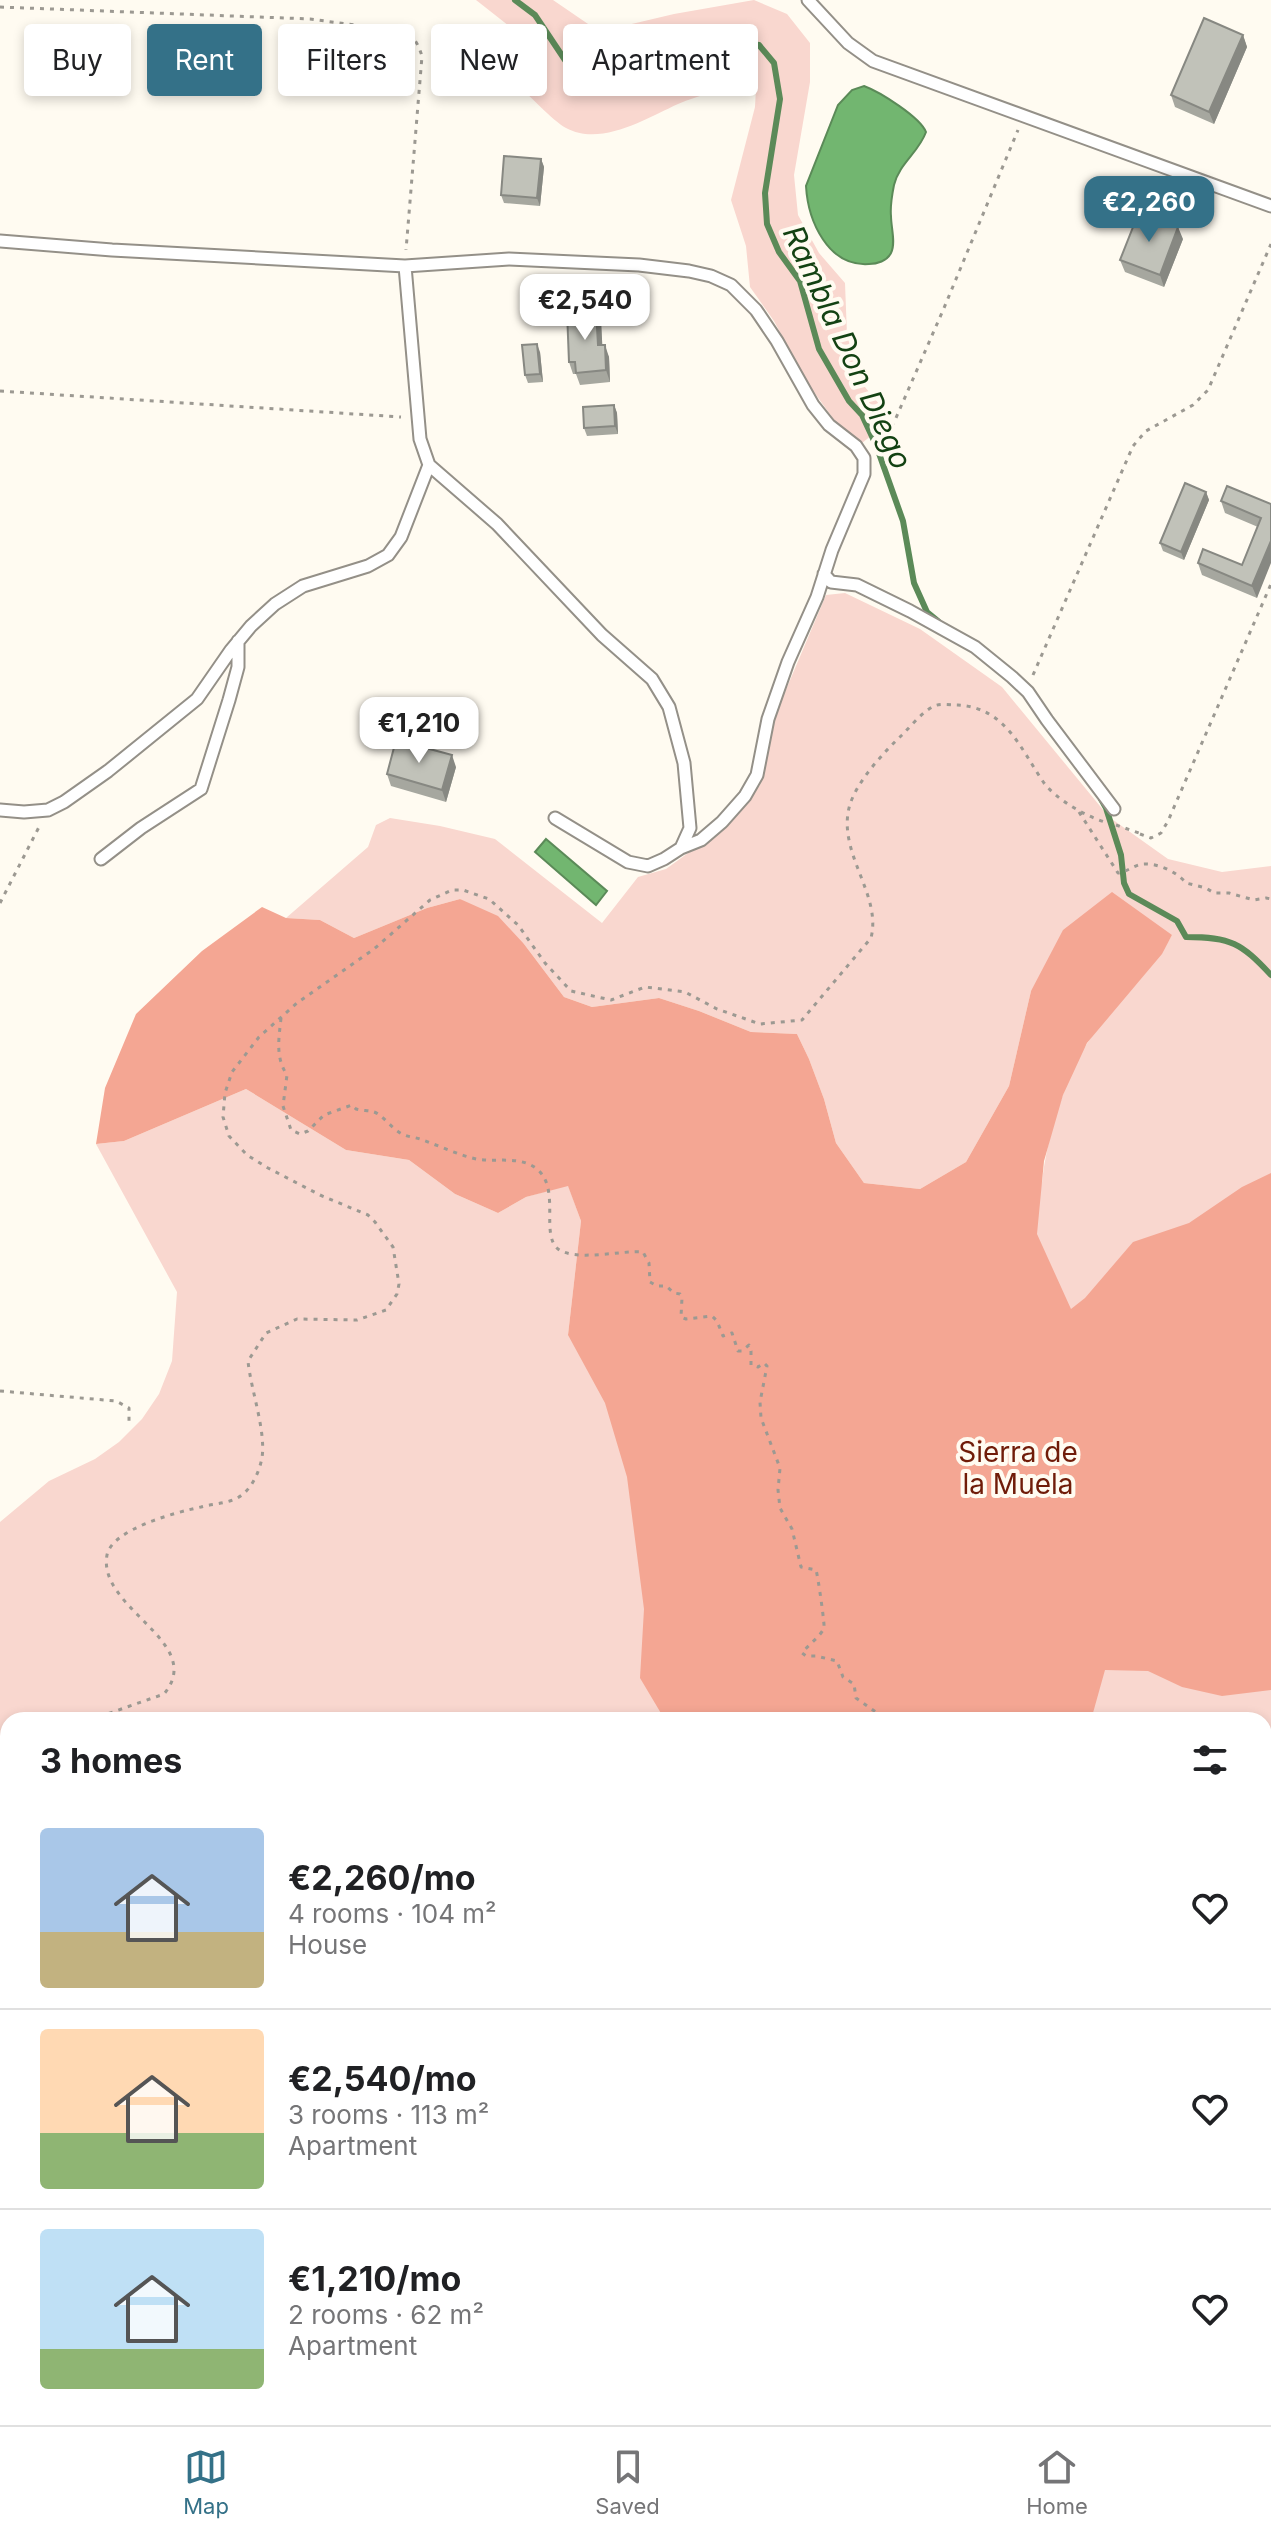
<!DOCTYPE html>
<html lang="en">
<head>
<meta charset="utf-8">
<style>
	:root { --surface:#fff; --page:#f2f2f2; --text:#202124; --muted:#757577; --line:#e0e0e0; --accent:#347188 }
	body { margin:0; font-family:Inter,sans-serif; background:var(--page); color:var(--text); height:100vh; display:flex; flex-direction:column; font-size:30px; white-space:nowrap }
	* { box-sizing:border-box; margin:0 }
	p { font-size:26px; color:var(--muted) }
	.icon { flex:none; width:44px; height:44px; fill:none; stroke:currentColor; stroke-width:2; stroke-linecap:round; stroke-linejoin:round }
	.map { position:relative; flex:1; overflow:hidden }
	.panel { position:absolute; left:0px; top:1712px; width:1272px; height:714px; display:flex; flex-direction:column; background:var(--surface); border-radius:24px 24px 0 0; box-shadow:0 4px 12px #0003 }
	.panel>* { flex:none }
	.top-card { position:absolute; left:24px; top:24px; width:800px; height:72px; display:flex; gap:16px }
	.price { position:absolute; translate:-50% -68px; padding:0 18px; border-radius:16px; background:#fff; color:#222; font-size:26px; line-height:52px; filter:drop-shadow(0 2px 4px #0008) }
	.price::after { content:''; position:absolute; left:50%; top:48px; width:24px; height:18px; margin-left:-12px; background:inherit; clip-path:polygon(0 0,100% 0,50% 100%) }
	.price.current { background:var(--accent); color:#fff }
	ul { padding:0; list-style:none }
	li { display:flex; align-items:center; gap:24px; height:200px; padding:0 40px }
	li+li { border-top:2px solid var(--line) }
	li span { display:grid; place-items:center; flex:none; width:224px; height:160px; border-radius:8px; color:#555 }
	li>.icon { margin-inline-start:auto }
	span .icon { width:96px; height:96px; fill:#fffc; stroke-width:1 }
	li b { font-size:34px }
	h2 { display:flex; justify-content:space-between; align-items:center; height:96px; padding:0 40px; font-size:34px }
	.chip { padding:0 28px; border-radius:8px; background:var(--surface); box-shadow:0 4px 12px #0003; font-size:28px; line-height:72px }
	.chip.current { background:var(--accent); color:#fff }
	.tabs { display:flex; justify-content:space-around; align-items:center; height:112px; border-top:2px solid var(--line); background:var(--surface); font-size:22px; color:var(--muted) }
	.tabs a { display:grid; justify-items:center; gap:4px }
	.tabs .current { color:var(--accent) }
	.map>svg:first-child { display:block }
	.green { fill:#f9d7cf }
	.forest { fill:#f4a693 }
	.water { fill:#72b670; stroke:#5b8a58; stroke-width:2 }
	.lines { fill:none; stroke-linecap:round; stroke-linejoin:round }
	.stream { stroke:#5b8a58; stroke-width:6 }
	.lane-casing { stroke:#949088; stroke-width:15 }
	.path { stroke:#9c9992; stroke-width:3; stroke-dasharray:4 6; stroke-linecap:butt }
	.lane { stroke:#fff; stroke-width:11 }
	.wall { fill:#a6a79f }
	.shaded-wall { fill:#878882 }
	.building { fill:#c1c2b9; stroke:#878882; stroke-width:2 }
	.labels { text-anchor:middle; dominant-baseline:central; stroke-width:8; stroke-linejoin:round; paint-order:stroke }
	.park-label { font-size:28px; fill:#701c09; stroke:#fffbf1 }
	.water-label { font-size:30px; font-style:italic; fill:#134213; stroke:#fffbf1 }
</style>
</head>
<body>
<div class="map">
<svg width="1271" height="2425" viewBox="0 0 1271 2425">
	<rect width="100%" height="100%" fill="#fffbf1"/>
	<!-- green -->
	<path class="green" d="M476 0H553L591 26 619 27 674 14 754 0 787 14 810 43V82L794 175 798 215 819 253 845 283 847 335 860 381 884 410 881 428 862 443 837 424 806 381 774 321 750 287 746 246 731 200 755 107 756 88 743 81C722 90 699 95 678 104 647 118 601 147 566 128 553 121 527 93 515 82L527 64 533 45Z
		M845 593 920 629 1002 687 1109 817 1168 859 1222 872 1271 866V2425H121L120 2418H1264V1720H8V1892L0 1855V1522L49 1481 95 1459 119 1442 142 1419 159 1394 172 1361 177 1292 96 1144 124 1141 246 1089 346 1150 409 1160 455 1194 498 1213 526 1197 568 1185 581 1221 568 1335 1042 1183C1046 1141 1065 1077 1088 1042 1114 1004 1150 975 1172 935L1031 991 1009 1086 966 1162 920 1189 864 1183 836 1143 824 1099 809 1059 797 1034 751 1032 699 1011 659 998 592 1007 564 997 524 944 460 899 427 908 354 938 320 920 286 918 368 847 376 825 390 818 440 826 495 839 602 923 638 877 666 869 724 827 760 785 777 711 826 595Z
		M0 2023 8 2027V2335L0 2337Z"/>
	<!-- forest -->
	<path class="forest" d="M1112 892 1172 935 1162 954 1087 1043 1063 1095 1044 1161 1037 1234 1071 1309 1085 1298 1133 1242 1189 1223 1242 1187 1271 1173V1690L1222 1696 1182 1687 1148 1671 1105 1670 1091 1720H665L640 1678 644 1609 627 1477 605 1403 568 1335 581 1221 568 1186 526 1197 498 1213 455 1194 409 1160 346 1150 246 1089 124 1141 96 1144 105 1088 136 1014 202 951 262 907 286 918 320 920 354 938 427 908 460 899 498 916 524 944 564 997 592 1007 659 998 699 1011 751 1032 797 1034 809 1059 824 1099 836 1143 864 1183 920 1189 966 1162 1009 1086 1031 991 1063 930Z
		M1271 1798V1982L1264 1937V1812Z
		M1271 2020V2226L1264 2229V2080Z"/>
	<!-- water -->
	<path class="water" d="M864 86C880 92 920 117 926 132 919 152 899 164 894 185 892 195 890 206 891 216 891 227 896 243 891 253 887 261 877 264 869 264 828 267 808 221 806 186L838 105 852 90Z
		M546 839 607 891 596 905 535 852Z"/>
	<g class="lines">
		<!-- stream -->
		<path class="stream" d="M515 0 535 15 565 60 598 73 625 67H646L666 62 696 47 728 40 759 45 774 63 780 99 765 193 767 224 779 252 800 281 819 349 849 401 862 415 876 445 903 521 914 583 927 612 938 621
			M1101 799 1106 808 1121 855 1124 883 1129 894 1177 921 1186 937C1231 937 1241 943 1271 975"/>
		<!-- lane casing -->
		<g class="lane-casing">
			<path id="lane" d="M808 0 848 43 873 61 1271 206
				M0 241 112 250 405 266 509 259 639 265 689 271 711 276 731 285 756 310 777 341 813 405 829 425 856 446 864 458V474L832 550 817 597 788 662 768 719 757 775 745 796 722 822 701 840 681 848
				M405 266 420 439 429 465 497 524 602 635 652 679 669 707 684 763 690 828 681 848 664 859 648 866 628 862 555 818
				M824 574 831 582 857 585 910 611 975 647 1012 677 1028 692 1047 720 1114 809
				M0 810 24 812 48 810 64 802 108 771 197 699 231 650 251 626 275 604 303 586 368 566 388 555 401 537 429 465
				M101 859 141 828 201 789 229 700 238 667V641"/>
		</g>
		<!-- path -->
		<path class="path" d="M0 7 310 19 399 31C414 36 417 41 422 56L406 250
			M0 391 401 417
			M877 453 892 427 944 308 1018 130
			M1033 675 1133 446 1146 431 1193 405 1208 390 1271 244
			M1079 812 1118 873C1127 872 1134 865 1143 864 1158 863 1177 872 1186 883L1206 888 1214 893H1229L1254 900 1266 898 1271 899
			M1116 825 1139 833
			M1140 834 1151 838 1161 833 1168 821 1271 584
			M0 903 39 827
			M281 1018C279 1038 275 1057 287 1075L283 1106 291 1130 300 1134 308 1131 324 1115 352 1105 356 1109C362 1111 369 1110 374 1112 383 1115 392 1129 402 1134 408 1137 414 1137 420 1139 437 1145 454 1153 472 1158 493 1164 518 1154 537 1169 561 1189 540 1234 558 1249 576 1262 621 1250 643 1252L649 1263 650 1282 657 1286H666L674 1293 680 1294 682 1298 681 1317 686 1319 712 1316 717 1321 723 1336 732 1333 738 1351H742L749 1345 751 1351V1365L758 1367 764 1363 767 1366 760 1402 761 1418 780 1468 778 1490 780 1508 792 1529 801 1567 816 1570C818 1576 825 1626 824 1628 820 1637 808 1645 802 1653L806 1656H816L837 1661 843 1677 854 1684 856 1698 887 1720
			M0 1391 116 1401 129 1408V1425
			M90 1720 164 1694C207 1642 97 1609 107 1555 112 1529 177 1512 201 1507 215 1503 230 1504 242 1495 253 1486 259 1472 262 1458 266 1430 251 1391 248 1361L266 1333 297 1319 357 1320 386 1310 397 1294 399 1284 393 1247 375 1222 368 1215 320 1195 268 1168 247 1155 229 1136 223 1117 225 1093 232 1072 259 1037 297 1003 374 949 430 900 452 890H463L489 899 518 925 545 963 571 991 611 1000 645 987 685 992 717 1009 760 1024 802 1020 871 938C882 895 838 854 849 808 855 783 884 752 902 735 912 725 922 712 934 706 941 703 951 705 958 705 1006 708 1020 748 1044 783 1056 799 1085 816 1105 822
			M1264 1899 1271 1902
			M1264 2324 1271 2310
			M0 2340 8 2338
			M1231 2425V2418"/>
		<!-- lane -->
		<use href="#lane" class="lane"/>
	</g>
	<!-- wall -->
	<path class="wall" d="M1243 35 1247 47 1214 124 1175 107 1171 95Z
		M541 159 544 167 540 206 504 203 501 195Z
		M1183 239 1164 287 1125 272 1120 260Z
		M596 309 601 321 602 345 609 357 610 382 580 385 576 374H573L569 362Z
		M540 352 543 382 528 383 525 375Z
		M614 405 617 413 618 434 587 436 584 428Z
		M1206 492 1209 500 1184 560 1163 551 1160 543Z
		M1221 501 1271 504 1257 598 1202 575 1198 563 1242 565 1258 527 1225 513Z
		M456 767 446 802 391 786 387 774Z"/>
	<!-- shaded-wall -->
	<path class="shaded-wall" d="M1243 35 1247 47 1214 124 1209 112Z
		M541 159 544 167 540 206 537 198Z
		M1178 227 1183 239 1164 287 1160 275Z
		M596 309 601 321 603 357 598 345Z
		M537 344 540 352 543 382 540 374Z
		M605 345 609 357 610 382 606 370Z
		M614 405 617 413 618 434 615 426Z
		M1206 492 1209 500 1184 560 1181 552Z
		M1271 541V563L1257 598 1252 586Z
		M452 755 456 767 446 802 442 790Z"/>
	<!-- building -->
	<path class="building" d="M1204 18 1243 35 1209 112 1171 95Z
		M504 156 541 159 537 198 501 195Z
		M1139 212 1178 227 1160 275 1120 260Z
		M596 309 598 345H605L606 370 576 373 575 362H569L567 311Z
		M537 344 540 374 525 375 522 345Z
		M614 405 615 426 584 428 583 407Z
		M1185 483 1206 492 1181 552 1160 543Z
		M1227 486 1271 504V541L1252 586 1198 563 1203 549 1242 565 1261 518 1221 501Z
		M396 740 452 755 442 790 387 774Z
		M9 2421 27 2423V2425H9Z"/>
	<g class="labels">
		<!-- park labels -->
		<g class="park-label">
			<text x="1018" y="1452">Sierra de<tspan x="1018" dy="32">la Muela</tspan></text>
		</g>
		<!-- water labels -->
		<g class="water-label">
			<text transform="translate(848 347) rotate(65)">Rambla Don Diego</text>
		</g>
	</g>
</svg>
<b class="price current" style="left:1149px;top:244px">€2,260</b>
<b class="price" style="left:585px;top:342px">€2,540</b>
<b class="price" style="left:419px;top:765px">€1,210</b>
<div class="top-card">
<a class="chip">Buy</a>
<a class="chip current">Rent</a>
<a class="chip">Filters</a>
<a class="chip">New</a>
<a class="chip">Apartment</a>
</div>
<section class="panel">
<h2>3 homes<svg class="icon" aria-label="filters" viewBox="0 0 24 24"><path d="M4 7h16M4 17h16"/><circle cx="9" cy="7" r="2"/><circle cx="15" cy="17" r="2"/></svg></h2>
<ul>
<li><span style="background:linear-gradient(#a9c7e8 65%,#c2b280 0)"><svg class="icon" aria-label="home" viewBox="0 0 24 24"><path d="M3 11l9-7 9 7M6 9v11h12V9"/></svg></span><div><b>€2,260/mo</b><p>4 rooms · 104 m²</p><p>House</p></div><svg class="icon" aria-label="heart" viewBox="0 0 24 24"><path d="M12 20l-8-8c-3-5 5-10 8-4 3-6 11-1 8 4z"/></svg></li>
<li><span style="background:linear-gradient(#ffd9b3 65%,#8fb573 0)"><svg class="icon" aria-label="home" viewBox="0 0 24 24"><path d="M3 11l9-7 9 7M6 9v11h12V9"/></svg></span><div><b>€2,540/mo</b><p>3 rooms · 113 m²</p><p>Apartment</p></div><svg class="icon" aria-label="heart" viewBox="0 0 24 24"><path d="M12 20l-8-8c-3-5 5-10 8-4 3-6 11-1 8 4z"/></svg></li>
<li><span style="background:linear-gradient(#bfe0f5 75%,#8fb573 0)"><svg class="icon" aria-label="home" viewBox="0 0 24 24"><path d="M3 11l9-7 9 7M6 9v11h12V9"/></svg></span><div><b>€1,210/mo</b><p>2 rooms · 62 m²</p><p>Apartment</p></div><svg class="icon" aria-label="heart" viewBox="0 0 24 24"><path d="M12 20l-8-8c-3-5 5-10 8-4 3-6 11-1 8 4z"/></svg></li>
</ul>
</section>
</div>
<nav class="tabs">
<a class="current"><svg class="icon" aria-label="map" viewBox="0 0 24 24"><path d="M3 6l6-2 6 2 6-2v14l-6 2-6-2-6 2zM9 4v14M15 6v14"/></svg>Map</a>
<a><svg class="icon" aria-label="saved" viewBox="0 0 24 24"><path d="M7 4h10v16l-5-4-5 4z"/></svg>Saved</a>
<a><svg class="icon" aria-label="home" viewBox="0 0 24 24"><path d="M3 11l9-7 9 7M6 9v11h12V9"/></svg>Home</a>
</nav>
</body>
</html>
